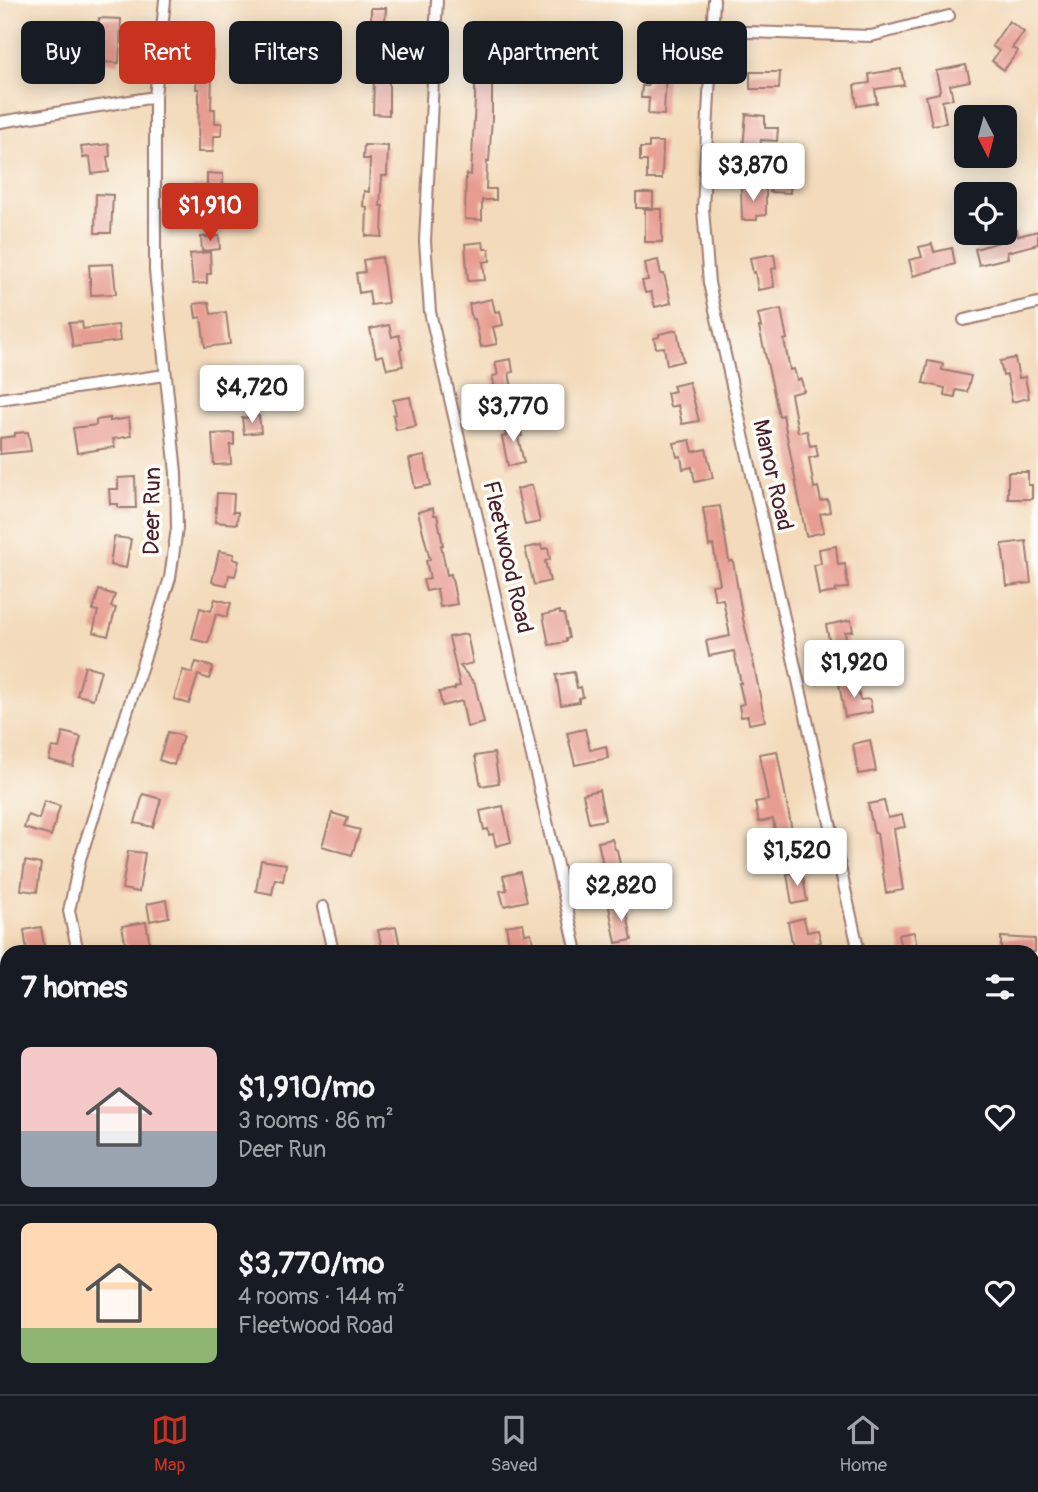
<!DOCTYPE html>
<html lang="en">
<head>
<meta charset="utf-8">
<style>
	:root { --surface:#171b24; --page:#20242c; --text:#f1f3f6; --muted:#9ea1a6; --line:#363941; --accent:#c8321e }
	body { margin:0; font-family:Pangolin,sans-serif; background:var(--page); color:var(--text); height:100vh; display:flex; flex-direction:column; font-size:26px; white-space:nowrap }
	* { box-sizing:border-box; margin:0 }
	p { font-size:23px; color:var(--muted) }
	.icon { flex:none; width:38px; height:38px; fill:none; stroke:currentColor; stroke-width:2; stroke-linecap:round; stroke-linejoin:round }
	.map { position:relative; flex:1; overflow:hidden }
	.sheet { position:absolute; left:0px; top:945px; width:1040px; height:450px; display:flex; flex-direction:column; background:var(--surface); border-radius:21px 21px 0 0; box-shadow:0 4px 18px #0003 }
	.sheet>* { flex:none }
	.hud { position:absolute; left:21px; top:21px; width:998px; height:63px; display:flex; gap:14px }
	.needle { width:46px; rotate:174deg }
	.tools { position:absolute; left:954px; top:105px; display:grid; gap:14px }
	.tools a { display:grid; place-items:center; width:63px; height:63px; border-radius:10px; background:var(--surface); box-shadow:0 4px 18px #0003; font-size:35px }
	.price { position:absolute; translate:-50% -60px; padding:0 16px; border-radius:7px; background:#fff; color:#222; font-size:23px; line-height:46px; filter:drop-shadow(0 2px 4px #0008) }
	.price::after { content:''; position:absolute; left:50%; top:42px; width:21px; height:16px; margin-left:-10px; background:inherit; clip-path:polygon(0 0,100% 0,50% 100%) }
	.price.active { background:var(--accent); color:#fff }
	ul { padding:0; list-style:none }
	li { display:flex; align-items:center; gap:21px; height:175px; padding:0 21px }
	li+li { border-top:2px solid var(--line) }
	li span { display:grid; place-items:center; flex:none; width:196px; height:140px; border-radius:10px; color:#555 }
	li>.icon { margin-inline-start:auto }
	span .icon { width:84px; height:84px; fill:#fffc; stroke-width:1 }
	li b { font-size:30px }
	h2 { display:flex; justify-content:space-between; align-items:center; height:84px; padding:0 21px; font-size:30px }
	.chip { padding:0 24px; border-radius:10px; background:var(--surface); box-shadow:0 4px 18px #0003; font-size:24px; line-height:63px }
	.chip.active { background:var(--accent); color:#fff }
	.tabs { display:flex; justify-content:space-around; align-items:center; height:98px; border-top:2px solid var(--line); background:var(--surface); font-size:19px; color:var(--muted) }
	.tabs a { display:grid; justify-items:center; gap:4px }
	.tabs .active { color:var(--accent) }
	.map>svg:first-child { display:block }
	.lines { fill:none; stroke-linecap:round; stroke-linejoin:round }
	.stream { stroke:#58aad3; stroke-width:4.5 }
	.building { fill:#e79c91 }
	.street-casing { stroke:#9e7c72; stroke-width:14 }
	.secondary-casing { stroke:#9e7c72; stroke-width:19 }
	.street { stroke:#fff; stroke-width:10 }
	.secondary { stroke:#fff; stroke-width:16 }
	.labels { text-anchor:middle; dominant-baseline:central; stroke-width:7; stroke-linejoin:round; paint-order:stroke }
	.street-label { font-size:23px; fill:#4a1f2b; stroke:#fdfcf7 }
</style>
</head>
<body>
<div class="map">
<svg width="1038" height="1394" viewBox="0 0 1038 1394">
	<rect width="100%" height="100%" fill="#fdfcf7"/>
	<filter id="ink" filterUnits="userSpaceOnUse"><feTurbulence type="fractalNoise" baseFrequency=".0143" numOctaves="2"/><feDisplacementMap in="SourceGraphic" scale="14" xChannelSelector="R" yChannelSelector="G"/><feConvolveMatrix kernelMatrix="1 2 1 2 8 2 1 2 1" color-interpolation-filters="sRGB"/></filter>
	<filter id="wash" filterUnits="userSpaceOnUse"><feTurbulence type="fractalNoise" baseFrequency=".00686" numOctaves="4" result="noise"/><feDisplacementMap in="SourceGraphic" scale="28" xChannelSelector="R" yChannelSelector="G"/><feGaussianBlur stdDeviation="1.57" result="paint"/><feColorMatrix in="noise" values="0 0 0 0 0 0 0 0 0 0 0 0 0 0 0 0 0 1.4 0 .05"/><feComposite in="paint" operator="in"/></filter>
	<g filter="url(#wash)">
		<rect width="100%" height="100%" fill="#f3daba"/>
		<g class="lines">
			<!-- stream -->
			<path class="stream" d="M1032 1334 1038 1330
				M987 1394 989 1388"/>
		</g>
		<g id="blocks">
			<!-- building -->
			<path class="building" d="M371 8H386L385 22 393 23V54L375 53 376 38H365V21H371Z
				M99 18 121 19 119 63 101 62V44H96Z
				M1009 21 1024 32 1012 48 1018 51 1004 70 992 61 999 51 992 46Z
				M651 22 668 23 664 115 648 114 649 98H641L642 86H648Z
				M198 43H213L211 109H215V123H222L221 136H214L213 152H198L199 89H196Z
				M966 65 970 81 950 85 953 99 942 101 946 123 932 125 926 96 939 93V91L940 90 936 71Z
				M901 69 904 85 875 89 877 103 857 106 854 85 870 83 869 74Z
				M475 70 492 71V118L489 161H487L486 189H496V200H482V220L465 219 466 174 471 175 475 100Z
				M750 72H780L779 89H750Z
				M374 77H389V115L373 114Z
				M746 114 765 116V128H778L777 141 761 140 759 160 742 159Z
				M649 142H663L662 179H647V161H640V148H649Z
				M109 144 110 156 107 157 109 172 92 174 90 157 83 158 81 147Z
				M364 145 388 146 387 176H382L380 206H383L382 237 366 236 367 207 363 206 364 191 369 192 370 159H363Z
				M207 173 223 174V188H208L207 217H191L192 187H207Z
				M771 176 791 177 790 193 770 192Z
				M741 187H766V215L757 216V220H742Z
				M636 193H653V208H636Z
				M96 194 113 195 111 233H95Z
				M645 209H662V242H645Z
				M1017 230 1018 236 1038 231V244L1007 252 1008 258 979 265 975 249 1003 241 1002 235Z
				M219 236 220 249 202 251 201 237Z
				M483 242 484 249H489L490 261 483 262 485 280 468 281 465 244Z
				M932 244 934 252 952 248 955 264 913 276 909 260 922 257 919 247Z
				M210 252 211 274H207V283L193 284 190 254Z
				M774 254 776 268 772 269 774 287 758 290 755 272 753 273 750 258Z
				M382 257 388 303 371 305 369 291 359 293 356 273 365 272 363 260Z
				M658 260 661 274H664L671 303 655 307 651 292 645 293 642 281 648 280 645 263Z
				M113 264 116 294 91 295 89 265Z
				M492 299 495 312 500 311 503 325 493 327 497 344 481 347 475 319H472L469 304Z
				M209 302 211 314 226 312 230 344 205 347 201 317 196 318 194 304Z
				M781 309 787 339 784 340 790 370 794 369 797 380 801 379 804 391 791 394 798 432 807 431 810 446 816 445 818 456 809 458 814 488 818 487 821 501 828 500 830 512 820 514 824 532 806 536 783 415 779 416 759 327H761L758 314Z
				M82 322 83 329 118 325 120 341 73 347 69 323Z
				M389 325 392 337 399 335 402 349 400 350 403 366 387 369 383 355 376 357 370 329Z
				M677 330 683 361 667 365 664 347 656 348 654 338 659 337V334Z
				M1015 358 1019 378 1025 377 1029 398 1012 402 1007 375 1003 376 1000 361Z
				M511 359 513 372 509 373 515 403 499 406 492 376 498 375 495 362Z
				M928 361 943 364 942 370 971 376 967 392 956 390 955 397 944 395 945 388 923 383Z
				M223 374 229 405 210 408 208 395 211 394 209 377Z
				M689 382 699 421 682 424 678 405 670 407 667 393 675 391 673 386Z
				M410 397 416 426 396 430 393 415 396 414 393 400Z
				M259 416 261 432 244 434 242 418Z
				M110 418V421L129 418 131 436 113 439 115 447 77 453 73 428 96 425V420Z
				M519 422 522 436 518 437 524 463 508 466 502 437 506 436 504 425Z
				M28 432 31 451 0 454V438L15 436V433Z
				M234 433V445H230L231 464 214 465 212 434Z
				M690 440 693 452 706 449 713 478 695 482 692 467 683 469 681 456 677 457 674 443Z
				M425 456 431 485 415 488 409 459Z
				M1008 472H1028V485H1032V499H1008Z
				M135 477 136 508H118V504H110L109 489H118V478Z
				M532 485 540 522 525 525 517 489Z
				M217 493 234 494 233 512H238L237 524 215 522Z
				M720 506 729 561H733L743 619 753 661 765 721 749 724 748 716 741 717 739 705 744 704 739 683H741L734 651 709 656 706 641 730 636 723 599 715 600 712 585 720 584 713 545 709 546 703 508Z
				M433 508 434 515H437L443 545H441L447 575 451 574 457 604 440 607 437 589 426 591 423 580 430 579 426 561 430 560 418 512Z
				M114 537 131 539 126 568 110 565Z
				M1026 541 1031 583 1007 586 1002 544Z
				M541 545 542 549 548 548 550 559 545 561 550 581 534 585 525 548Z
				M836 546 838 565 845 564 848 588 836 589V592L819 595 814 565 821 564 819 549Z
				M219 551 234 554 233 559 239 561 235 576 229 575 227 585 212 582Z
				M99 590 115 595 111 607 116 608 108 636 93 632 98 611 93 610Z
				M215 599 231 603 227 617 216 614 208 643 192 639 200 608 211 611Z
				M560 611V614H564L569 638 566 639V642L549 645 543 615Z
				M851 620 853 631 845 632 848 651 832 654 826 625Z
				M467 634 473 663 460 666 475 684 484 723 467 727 462 701 442 706 439 692 455 689V687L460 686 449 637Z
				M196 662 213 667 209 679 198 675 189 704 174 699 183 670 192 673Z
				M85 666 101 670 93 699 77 695Z
				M574 672 577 688 581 687 583 697 579 698V702L561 705 556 675Z
				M856 681 860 700 870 699 872 712 845 717 839 684Z
				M585 729 590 750 606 746 608 758 575 765 567 733Z
				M63 732 81 737 73 766 49 760 52 747 59 748Z
				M168 732 183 736 174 765 159 760Z
				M870 740 876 771 858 774 853 744Z
				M777 751 794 841 777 844 773 819 759 822 755 802 768 800 759 754Z
				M494 753 499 783 481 786 475 756Z
				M599 790 605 820 589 823 583 794Z
				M143 794 161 799 153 827 135 823Z
				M44 801 60 806 51 836 24 828 28 815 39 819Z
				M884 801 888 818 902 815 905 827 894 829 903 890 886 893 877 833H874L868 804Z
				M503 806 511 842 496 846 493 834 489 835 488 829 484 830 480 811Z
				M332 813 348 818 345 826 360 830 352 855 322 846Z
				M612 839 615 849 617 850 623 879 607 883 598 842Z
				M128 851 145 853 139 892 122 889Z
				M261 860 286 864 283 881 275 879 272 894 256 891Z
				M25 861 41 864 37 892 21 890Z
				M802 871 807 901 792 904 787 874Z
				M520 872 527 901 504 906 500 891 507 890 503 876Z
				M166 900 169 917 150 921 147 904Z
				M625 903 632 940 616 943 609 907Z
				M804 918 807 932 818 930 821 942 817 943 819 952H794L788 922Z
				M146 922 151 950 127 952 122 926Z
				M523 923 525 934 531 933 535 952H518L517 947 510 949 506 926Z
				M41 927 45 952H27L24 930Z
				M396 927 401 952H383L378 930Z
				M914 932 918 952H902L898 935Z
				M1001 937 1035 939V952H1001Z"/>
		</g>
	</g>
	<g filter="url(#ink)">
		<use href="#blocks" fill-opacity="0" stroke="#9e7c72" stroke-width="2"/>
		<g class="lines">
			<!-- street casing -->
			<g class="street-casing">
				<path id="street" d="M437 0 425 241 430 312 577 952
					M714 0 703 209 709 283 859 952
					M713 31 871 36 949 16
					M0 122 155 97
					M964 320 1038 303
					M0 399 165 375
					M323 907 333 952
					M78 952 69 911 80 859 170 578 177 528 176 473 155 271V97L165 0
					M412 1388 413 1394"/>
			</g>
			<!-- secondary casing -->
			<g class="secondary-casing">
				<path id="secondary" d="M1032 1131 1038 1132
					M0 1301 7 1300"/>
			</g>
			<!-- street -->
			<use href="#street" class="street"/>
			<!-- secondary -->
			<use href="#secondary" class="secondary"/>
		</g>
	</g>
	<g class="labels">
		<!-- street labels -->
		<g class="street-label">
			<text transform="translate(773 475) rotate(77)">Manor Road</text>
			<text transform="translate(152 511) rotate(-89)">Deer Run</text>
			<text transform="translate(508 557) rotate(77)">Fleetwood Road</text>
		</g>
	</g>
</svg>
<div class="tools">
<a><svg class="needle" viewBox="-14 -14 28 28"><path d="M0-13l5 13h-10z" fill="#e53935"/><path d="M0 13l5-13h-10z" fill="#9ea1a6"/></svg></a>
<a><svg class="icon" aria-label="locate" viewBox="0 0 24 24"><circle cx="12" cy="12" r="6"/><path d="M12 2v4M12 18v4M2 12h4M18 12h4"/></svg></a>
</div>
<b class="price" style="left:753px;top:203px">$3,870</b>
<b class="price active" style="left:210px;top:243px">$1,910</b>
<b class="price" style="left:252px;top:425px">$4,720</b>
<b class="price" style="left:513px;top:444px">$3,770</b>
<b class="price" style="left:854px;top:700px">$1,920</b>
<b class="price" style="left:797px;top:888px">$1,520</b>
<b class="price" style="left:621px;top:923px">$2,820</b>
<div class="hud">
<a class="chip">Buy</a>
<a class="chip active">Rent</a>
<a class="chip">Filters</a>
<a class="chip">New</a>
<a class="chip">Apartment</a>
<a class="chip">House</a>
</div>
<section class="sheet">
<h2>7 homes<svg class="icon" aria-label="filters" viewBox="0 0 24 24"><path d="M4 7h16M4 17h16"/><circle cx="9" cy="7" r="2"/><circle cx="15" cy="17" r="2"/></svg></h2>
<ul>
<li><span style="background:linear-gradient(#f6c9c9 60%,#9aa5b1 0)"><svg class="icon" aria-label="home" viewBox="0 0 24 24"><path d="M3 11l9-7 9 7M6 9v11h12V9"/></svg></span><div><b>$1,910/mo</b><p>3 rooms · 86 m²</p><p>Deer Run</p></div><svg class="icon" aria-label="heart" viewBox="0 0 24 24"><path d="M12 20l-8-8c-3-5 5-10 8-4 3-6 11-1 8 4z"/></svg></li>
<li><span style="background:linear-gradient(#ffd9b3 75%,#8fb573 0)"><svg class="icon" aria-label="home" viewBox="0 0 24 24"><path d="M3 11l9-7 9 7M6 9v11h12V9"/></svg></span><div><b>$3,770/mo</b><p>4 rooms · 144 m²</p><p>Fleetwood Road</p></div><svg class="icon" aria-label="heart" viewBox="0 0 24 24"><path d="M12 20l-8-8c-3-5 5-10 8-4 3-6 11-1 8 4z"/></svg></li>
</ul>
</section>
</div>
<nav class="tabs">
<a class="active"><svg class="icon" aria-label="map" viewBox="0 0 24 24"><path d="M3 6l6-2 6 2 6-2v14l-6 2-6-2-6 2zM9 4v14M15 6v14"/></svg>Map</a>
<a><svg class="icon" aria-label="saved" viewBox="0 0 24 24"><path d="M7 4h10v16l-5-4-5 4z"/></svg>Saved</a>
<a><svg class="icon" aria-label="home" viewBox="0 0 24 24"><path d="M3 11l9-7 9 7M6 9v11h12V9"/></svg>Home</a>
</nav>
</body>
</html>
